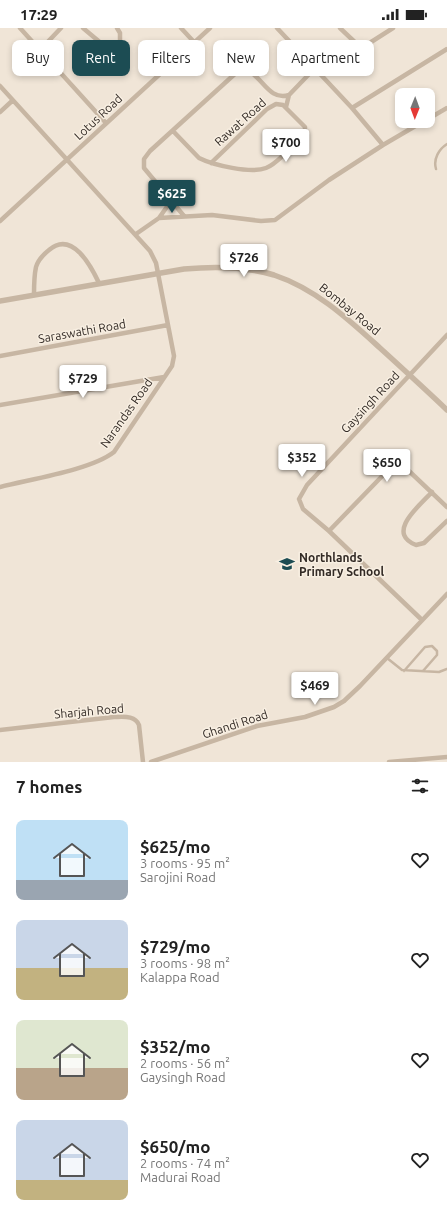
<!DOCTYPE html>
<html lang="en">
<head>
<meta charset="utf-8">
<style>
	:root { --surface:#fff; --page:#f2f2f2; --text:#222; --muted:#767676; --accent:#1c4c53 }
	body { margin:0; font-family:Ubuntu,sans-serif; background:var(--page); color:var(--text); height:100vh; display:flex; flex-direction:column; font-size:15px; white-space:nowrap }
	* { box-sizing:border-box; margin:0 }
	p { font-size:13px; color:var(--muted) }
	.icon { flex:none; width:22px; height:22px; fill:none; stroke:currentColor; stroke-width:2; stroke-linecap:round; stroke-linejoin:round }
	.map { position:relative; height:734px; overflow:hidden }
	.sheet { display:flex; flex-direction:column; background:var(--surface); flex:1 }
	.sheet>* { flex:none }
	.top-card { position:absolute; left:12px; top:12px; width:423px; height:36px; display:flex; gap:8px }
	.needle { width:26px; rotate:181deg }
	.buttons { position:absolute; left:395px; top:60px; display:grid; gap:8px }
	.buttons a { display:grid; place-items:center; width:40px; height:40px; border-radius:8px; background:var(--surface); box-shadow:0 2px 6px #0003; font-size:20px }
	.price { position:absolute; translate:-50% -34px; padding:0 9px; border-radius:4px; background:#fff; color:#222; font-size:13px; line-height:26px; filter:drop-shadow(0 1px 2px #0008) }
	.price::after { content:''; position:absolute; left:50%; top:24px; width:12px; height:9px; margin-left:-6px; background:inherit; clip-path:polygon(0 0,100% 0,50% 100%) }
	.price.selected { background:var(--accent); color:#fff }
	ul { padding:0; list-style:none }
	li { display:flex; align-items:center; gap:12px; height:100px; padding:0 16px }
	li span { display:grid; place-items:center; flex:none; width:112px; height:80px; border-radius:8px; color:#555 }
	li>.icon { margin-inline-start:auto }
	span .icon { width:48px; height:48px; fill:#fffc; stroke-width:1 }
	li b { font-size:17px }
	h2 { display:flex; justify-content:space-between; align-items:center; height:48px; padding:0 16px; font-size:17px }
	.chip { padding:0 14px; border-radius:8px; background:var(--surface); box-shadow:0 2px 6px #0003; font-size:14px; line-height:36px }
	.chip.selected { background:var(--accent); color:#fff }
	.status { display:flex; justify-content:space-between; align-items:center; height:28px; padding:0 20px; background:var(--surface); direction:ltr }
	.status svg { height:11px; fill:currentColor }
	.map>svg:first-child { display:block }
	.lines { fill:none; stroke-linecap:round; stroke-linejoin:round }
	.service { stroke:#c7b6a3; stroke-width:2.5 }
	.minor { stroke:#c7b6a3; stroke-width:4.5 }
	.tertiary { stroke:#c7b6a3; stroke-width:5.5 }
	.labels { text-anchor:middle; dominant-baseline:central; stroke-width:3; stroke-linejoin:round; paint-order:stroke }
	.street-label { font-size:12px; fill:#322a25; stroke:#f8efe2 }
	.poi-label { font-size:12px; font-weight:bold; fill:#322a25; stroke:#f8efe2; text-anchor:start }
</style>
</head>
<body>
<div class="status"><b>17:29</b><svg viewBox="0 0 49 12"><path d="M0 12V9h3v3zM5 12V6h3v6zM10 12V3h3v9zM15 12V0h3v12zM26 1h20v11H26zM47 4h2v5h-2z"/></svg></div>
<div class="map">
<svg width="447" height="734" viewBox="0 0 447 734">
	<rect width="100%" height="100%" fill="#f0e5d7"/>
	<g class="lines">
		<!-- service -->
		<path class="service" d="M436 141C433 131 439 121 447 116
			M387 630 402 642 439 644 447 641
			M404 643 425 619 432 618 437 623V627L423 643"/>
		<!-- minor -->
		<path class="minor" d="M20 0 106 95
			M83 0 108 21 113 20 120 12V5L117 0
			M181 0 194 14
			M277 0 352 80 383 117
			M340 0 359 18 368 16 393 0
			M41 21 61 0
			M0 58 150 223 156 235 174 328 172 338 114 424C91 442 31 451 0 459
			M286 79 289 67 314 41
			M352 80 447 21
			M0 84 12 73
			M428 91 447 80
			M173 103 199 130C213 137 251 146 266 140 274 137 281 129 288 123 294 118 301 114 305 106V99L283 77 276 76 267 81 211 135
			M184 188 144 140V131L150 123 237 44 249 43C263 51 270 73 289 67
			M159 190 171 173
			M0 193 210 0
			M136 206 159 190 212 187 261 193 275 192 329 152 383 117 424 93
			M34 267C34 258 34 248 36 239 38 232 44 226 49 222 72 202 91 238 99 255
			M0 328 168 297
			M0 377 164 349
			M432 464C420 477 385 505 416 517L424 515 447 493
			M329 503 389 441 396 437 409 443 447 479
			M422 592 329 503 303 481 299 471 307 457 447 307
			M0 702 114 689C123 689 135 687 139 697L143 734
			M151 734 257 698 305 689 334 679 344 673 360 658 447 566
			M389 734 447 729"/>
		<!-- tertiary -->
		<path class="tertiary" d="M0 273 184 241C215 238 244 238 274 247 316 261 348 291 380 320 403 341 425 361 447 382"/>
	</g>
	<!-- icons -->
	<defs>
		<g id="school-bare" transform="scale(1.2)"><path d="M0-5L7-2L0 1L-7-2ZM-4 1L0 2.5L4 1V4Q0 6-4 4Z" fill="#1c4c53" stroke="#f8efe2" stroke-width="2.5" paint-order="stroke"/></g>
	</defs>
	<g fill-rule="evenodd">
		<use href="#school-bare" x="287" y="536"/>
	</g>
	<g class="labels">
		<!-- street labels -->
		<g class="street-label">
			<text transform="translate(98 89) rotate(-43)">Lotus Road</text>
			<text transform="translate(240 94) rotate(-42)">Rawat Road</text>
			<text transform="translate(350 281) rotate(39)">Bombay Road</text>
			<text transform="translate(82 303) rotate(-10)">Saraswathi Road</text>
			<text transform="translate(370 374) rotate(-47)">Gaysingh Road</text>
			<text transform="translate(126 385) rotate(-55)">Narandas Road</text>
			<text transform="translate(89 683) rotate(-5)">Sharjah Road</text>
			<text transform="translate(235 696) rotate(-18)">Ghandi Road</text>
		</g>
		<!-- poi labels -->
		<g class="poi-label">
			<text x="299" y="529">Northlands<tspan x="299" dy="14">Primary School</tspan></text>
		</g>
	</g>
</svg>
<div class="buttons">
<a><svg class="needle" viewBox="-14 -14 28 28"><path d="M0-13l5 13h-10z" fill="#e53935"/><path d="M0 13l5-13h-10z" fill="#767676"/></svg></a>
</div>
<b class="price" style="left:286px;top:135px">$700</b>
<b class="price selected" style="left:172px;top:186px">$625</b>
<b class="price" style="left:244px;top:250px">$726</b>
<b class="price" style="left:83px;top:371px">$729</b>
<b class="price" style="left:302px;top:450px">$352</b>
<b class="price" style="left:387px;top:455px">$650</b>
<b class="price" style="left:315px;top:678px">$469</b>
<div class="top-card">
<a class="chip">Buy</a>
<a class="chip selected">Rent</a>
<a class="chip">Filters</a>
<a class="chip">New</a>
<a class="chip">Apartment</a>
</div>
</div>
<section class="sheet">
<h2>7 homes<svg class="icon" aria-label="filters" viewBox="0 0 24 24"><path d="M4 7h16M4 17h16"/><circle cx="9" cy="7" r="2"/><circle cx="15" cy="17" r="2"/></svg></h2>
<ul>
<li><span style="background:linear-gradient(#bfe0f5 75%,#9aa5b1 0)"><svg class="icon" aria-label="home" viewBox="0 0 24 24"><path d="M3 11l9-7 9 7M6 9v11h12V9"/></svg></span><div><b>$625/mo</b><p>3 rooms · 95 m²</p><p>Sarojini Road</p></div><svg class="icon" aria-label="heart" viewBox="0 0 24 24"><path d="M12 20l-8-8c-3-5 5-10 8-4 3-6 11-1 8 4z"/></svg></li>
<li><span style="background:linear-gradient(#c9d6e8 60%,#c2b280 0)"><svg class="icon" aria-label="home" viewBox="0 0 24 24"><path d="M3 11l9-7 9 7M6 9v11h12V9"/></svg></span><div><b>$729/mo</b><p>3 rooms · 98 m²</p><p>Kalappa Road</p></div><svg class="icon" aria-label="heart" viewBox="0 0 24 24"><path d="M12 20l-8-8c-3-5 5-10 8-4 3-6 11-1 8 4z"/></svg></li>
<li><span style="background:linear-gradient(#dfe7d0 60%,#b9a48a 0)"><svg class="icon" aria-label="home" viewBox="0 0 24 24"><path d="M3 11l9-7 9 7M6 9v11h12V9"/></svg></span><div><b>$352/mo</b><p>2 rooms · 56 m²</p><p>Gaysingh Road</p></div><svg class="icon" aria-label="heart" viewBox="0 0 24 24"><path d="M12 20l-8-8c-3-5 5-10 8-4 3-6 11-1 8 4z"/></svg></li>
<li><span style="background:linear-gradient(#c9d6e8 75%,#c2b280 0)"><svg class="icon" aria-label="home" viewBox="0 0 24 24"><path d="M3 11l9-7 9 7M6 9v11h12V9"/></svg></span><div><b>$650/mo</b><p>2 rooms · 74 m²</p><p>Madurai Road</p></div><svg class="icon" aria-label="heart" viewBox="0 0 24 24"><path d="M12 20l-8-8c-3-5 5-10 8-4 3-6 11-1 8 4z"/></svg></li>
</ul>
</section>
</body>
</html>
